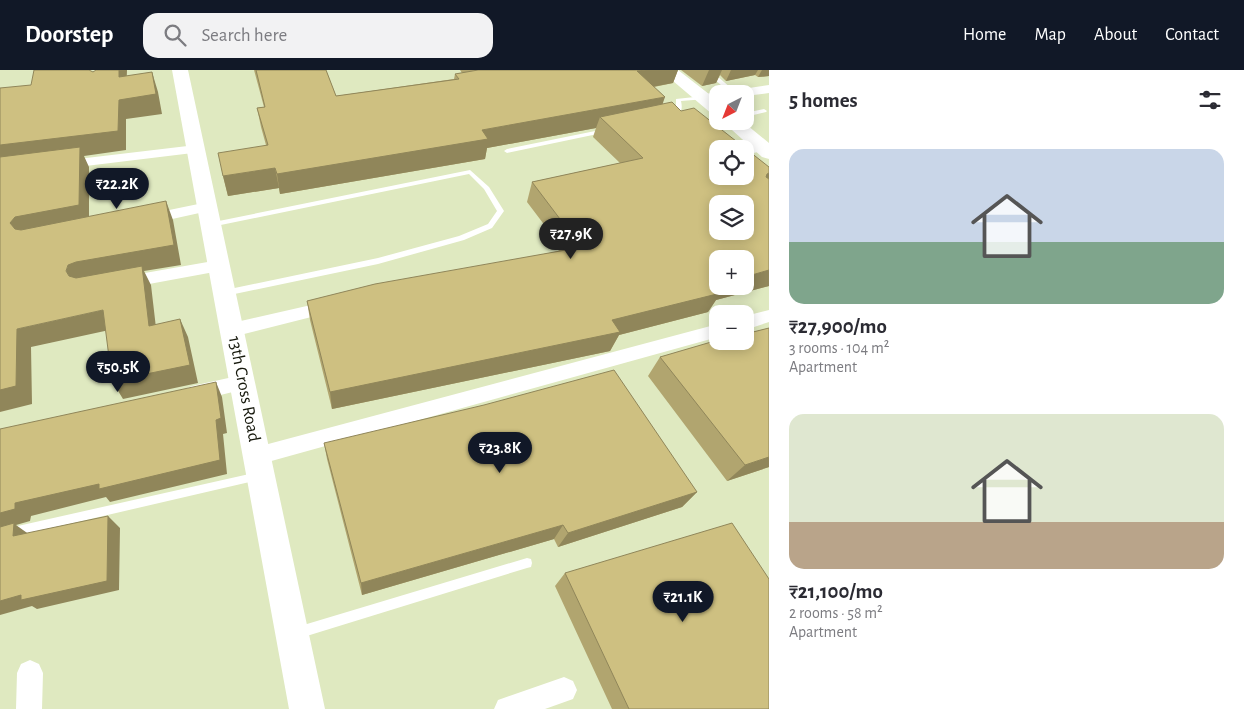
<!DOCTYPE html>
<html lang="en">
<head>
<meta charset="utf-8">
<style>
	:root { --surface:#fff; --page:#f2f2f3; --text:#2b2b33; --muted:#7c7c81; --accent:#111827 }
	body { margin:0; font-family:"Alegreya Sans",sans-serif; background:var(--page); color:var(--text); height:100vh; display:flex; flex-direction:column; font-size:19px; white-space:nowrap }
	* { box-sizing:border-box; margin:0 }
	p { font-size:16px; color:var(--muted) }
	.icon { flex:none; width:28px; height:28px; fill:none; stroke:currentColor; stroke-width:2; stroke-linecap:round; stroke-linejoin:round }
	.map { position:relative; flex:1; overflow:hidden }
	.panel { display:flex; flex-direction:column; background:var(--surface); width:475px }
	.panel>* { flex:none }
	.needle { width:32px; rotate:222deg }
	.tools { position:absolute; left:709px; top:15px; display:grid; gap:10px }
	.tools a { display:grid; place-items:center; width:45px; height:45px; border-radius:10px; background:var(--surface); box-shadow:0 2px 12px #0003; font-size:25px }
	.price { position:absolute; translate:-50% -42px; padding:0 11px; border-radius:18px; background:var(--accent); color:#fff; font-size:16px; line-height:32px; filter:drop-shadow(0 1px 2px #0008) }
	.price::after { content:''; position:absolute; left:50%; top:30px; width:15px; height:11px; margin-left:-8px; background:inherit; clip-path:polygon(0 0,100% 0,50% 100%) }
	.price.current { background:#222; color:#fff }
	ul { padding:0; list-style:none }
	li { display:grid; align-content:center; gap:10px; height:265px; padding:0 20px }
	li span { display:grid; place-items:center; height:155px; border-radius:15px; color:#555 }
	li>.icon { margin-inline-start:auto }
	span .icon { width:90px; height:90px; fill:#fffc; stroke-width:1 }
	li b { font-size:21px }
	h2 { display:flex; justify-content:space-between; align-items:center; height:60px; padding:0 20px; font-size:21px }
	header { display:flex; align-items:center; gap:30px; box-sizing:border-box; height:70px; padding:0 25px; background:var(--accent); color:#fff }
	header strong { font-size:24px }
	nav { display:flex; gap:28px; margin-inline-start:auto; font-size:18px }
	.search { width:350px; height:45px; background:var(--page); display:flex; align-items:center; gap:12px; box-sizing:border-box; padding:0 18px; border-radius:15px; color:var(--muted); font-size:19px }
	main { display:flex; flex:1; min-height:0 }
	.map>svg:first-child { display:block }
	.built { fill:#dfe9c0; fill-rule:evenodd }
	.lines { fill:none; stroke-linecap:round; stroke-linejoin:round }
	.lane { fill:#fff; fill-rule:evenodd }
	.street { fill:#fff; fill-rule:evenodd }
	.secondary { fill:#fff; fill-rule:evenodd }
	.wall { fill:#b1a56f }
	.shaded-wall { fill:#90865a }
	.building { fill:#cec081; stroke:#90865a; fill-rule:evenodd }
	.labels { text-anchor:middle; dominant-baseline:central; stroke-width:4.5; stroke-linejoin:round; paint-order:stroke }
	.street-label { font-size:18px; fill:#16180c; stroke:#fff }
</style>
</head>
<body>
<header>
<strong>Doorstep</strong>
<div class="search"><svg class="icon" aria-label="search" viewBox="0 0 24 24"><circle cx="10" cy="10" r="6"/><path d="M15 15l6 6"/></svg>Search here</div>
<nav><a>Home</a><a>Map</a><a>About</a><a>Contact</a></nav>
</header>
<main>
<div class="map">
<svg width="769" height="639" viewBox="0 0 769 639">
	<rect width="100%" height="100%" fill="#ebf3d1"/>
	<!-- built -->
	<path class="built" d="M0 0H769V639H0ZM718 24H745V51H718ZM718 79H745V106H718ZM718 134H745V161H718ZM718 189H745V216H718ZM718 244H745V271H718Z"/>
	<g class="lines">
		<!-- lane -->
		<path class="lane" d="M704 0H710L738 24H731Z
			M704 26 706 27V29L681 31C683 40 681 44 673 48L668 47 676 40V29Z
			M764 39 767 41 766 42 745 47V43Z
			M733 51 736 53 735 54 706 60 703 58 706 56Z
			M605 59 608 61 607 62 507 83 504 81 507 79Z
			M764 77 766 78V80L745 85V81Z
			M470 100 489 117 504 141 492 158 464 170 378 194 225 226 221 223 225 220 378 188 459 166 488 154 497 141 484 119 469 104 211 157 207 155 209 153Z
			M258 402 261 403 263 406 261 409 258 410 0 470V460Z
			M527 488 531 489 532 493 531 497 527 498 297 569 293 567 291 563 293 559 297 557Z"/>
		<!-- street -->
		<path class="street" d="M769 15V23L745 26V24H730L736 20Z
			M718 22 723 24H718V30L704 32 698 28 700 25Z
			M196 75 203 79 201 82 61 99 54 95 61 91Z
			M208 132 213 134 215 137 213 140 145 155 140 153 138 150 140 147 145 145Z
			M219 190 225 192 227 196 225 200 122 219 116 217 114 213 116 209 122 207Z
			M333 230 339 232 341 236 339 240 232 267 226 265 223 260 226 255 232 253Z
			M769 240V252L745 260V246Z
			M718 254V267L257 395 250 392 247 386 250 380 257 377Z
			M242 305 249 308 251 313 249 318 192 332 185 329 183 324 185 319 192 316Z
			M30 590 39 594 43 603 42 639H16L17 603 21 594Z
			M564 607 573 611 577 620 573 629 545 639H494L498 630Z"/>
		<!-- secondary -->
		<path class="secondary" d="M172 0H188L325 639H289Z
			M660 0H678L718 31V45L712 44Z
			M722 51H742L769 73V89L762 87Z"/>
	</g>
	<!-- wall -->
	<path class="wall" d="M254 0H326L336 26 454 9 455 4 462 3 460 0H678L673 13 654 17 663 34 681 41 769 97V216L716 230 708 242 619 265 610 281 332 339 310 250 307 231 559 181 551 170 552 165 527 132 532 112 620 93 593 67 596 58 487 78 485 89 280 124 279 118 228 126 223 106 266 75 261 57 257 38 264 37Z
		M681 0H769V6L758 7 755 5 726 11 720 5 716 13 702 16Z
		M769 258V397L727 411 648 306 660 287 718 271Z
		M324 373 697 422 682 437 558 477 554 469 362 525 327 389Z
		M565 503 769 639H612L555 516Z"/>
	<!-- shaded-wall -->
	<path class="shaded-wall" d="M119 0H127L126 27 119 7Z
		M646 0H678L673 13 630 21 637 1Z
		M709 0H722L716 13 702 16Z
		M731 0H758L755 5 726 11Z
		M762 0H769V6L758 7Z
		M152 2 158 22 162 44 126 49V80L84 86 89 97V155L23 173 10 153 0 96V75L119 30Z
		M665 27 658 47H600L596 58 487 78 485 89 280 124 277 104 482 60Z
		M275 98 279 118 228 126 223 106Z
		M769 103V110L754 124 767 104Z
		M166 131 173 150 181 195 144 201 151 215 158 275 77 220 66 201 68 195Z
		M769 200V216L716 230 708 242 619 265 610 281 332 339 330 322 612 250 718 214V216H745V207Z
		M103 240 114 259 31 277 32 334 0 342V320L17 259Z
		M180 249 188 267 198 313 123 329 112 311Z
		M216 312 222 327 227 363 223 364 227 404 110 432 106 427 31 446 30 451 16 455 30 465 29 477 0 458V443L15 433 216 350Z
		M769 387V397L727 411 745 395Z
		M697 422 682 437 558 477 568 463Z
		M108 446 120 458 119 520 37 539 32 536 0 545V531Z
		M563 455 554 469 362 525 361 513Z"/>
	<!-- building -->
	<path class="building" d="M34 0H89L93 2 96 0H119V7L152 2 156 24 119 30 118 61 0 75V18L31 15Z
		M256 0H326L336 26 459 9 455 4 478 0H646L637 1 665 27 482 60 488 69 277 104 275 98 223 106 218 83 268 75 257 38 265 37Z
		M672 32 681 41 694 38 769 97V103L767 104 766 107 769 109V200L745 207V189H718V214L714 215 721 223 612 250 620 262 330 322 307 231 375 214 577 178 556 150 560 149 532 112 643 88 600 47ZM718 79H745V106H718ZM718 134H745V161H718Z
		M80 77 79 135 15 147 10 153 15 159 21 160 166 131 174 175 76 192 68 195 66 201 69 206 76 208 142 196 149 256 180 249 190 295 112 311 103 240 17 259 16 316 0 320V87Z
		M769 258V387L745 395 660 287 718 270V271H745V264Z
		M614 300 697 422 568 463 563 455 361 513 324 373 484 335Z
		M216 312 221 348 216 350 220 390 99 419V414L15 433V439L0 443V359Z
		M108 446 107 511 21 530V525L0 531V457L14 453 13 466Z
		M732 453 769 509V639H629L565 503Z"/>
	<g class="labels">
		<!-- street labels -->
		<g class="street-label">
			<text transform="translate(244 319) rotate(79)">13th Cross Road</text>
		</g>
	</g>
</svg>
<div class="tools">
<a><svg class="needle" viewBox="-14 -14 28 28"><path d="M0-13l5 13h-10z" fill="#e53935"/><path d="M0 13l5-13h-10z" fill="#7c7c81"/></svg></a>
<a><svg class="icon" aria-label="locate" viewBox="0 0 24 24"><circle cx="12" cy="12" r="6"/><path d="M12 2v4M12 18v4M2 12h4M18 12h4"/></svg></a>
<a><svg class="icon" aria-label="layers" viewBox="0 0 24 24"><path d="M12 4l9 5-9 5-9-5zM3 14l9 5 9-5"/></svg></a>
<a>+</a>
<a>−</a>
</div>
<b class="price" style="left:117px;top:140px">₹22.2K</b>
<b class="price current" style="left:571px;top:190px">₹27.9K</b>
<b class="price" style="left:118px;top:323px">₹50.5K</b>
<b class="price" style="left:500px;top:404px">₹23.8K</b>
<b class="price" style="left:683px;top:553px">₹21.1K</b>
</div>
<section class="panel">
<h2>5 homes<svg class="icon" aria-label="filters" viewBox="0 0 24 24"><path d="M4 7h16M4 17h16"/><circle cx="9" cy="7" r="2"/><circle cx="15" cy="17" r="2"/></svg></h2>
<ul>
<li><span style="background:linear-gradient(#c9d6e8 60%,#7fa58c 0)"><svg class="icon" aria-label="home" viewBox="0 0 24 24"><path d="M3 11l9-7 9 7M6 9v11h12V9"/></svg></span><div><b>₹27,900/mo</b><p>3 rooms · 104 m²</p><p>Apartment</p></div></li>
<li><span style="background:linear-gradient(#dfe7d0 70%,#b9a48a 0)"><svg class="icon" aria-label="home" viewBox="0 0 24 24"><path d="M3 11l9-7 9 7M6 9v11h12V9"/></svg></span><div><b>₹21,100/mo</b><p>2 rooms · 58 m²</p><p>Apartment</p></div></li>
</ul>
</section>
</main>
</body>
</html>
